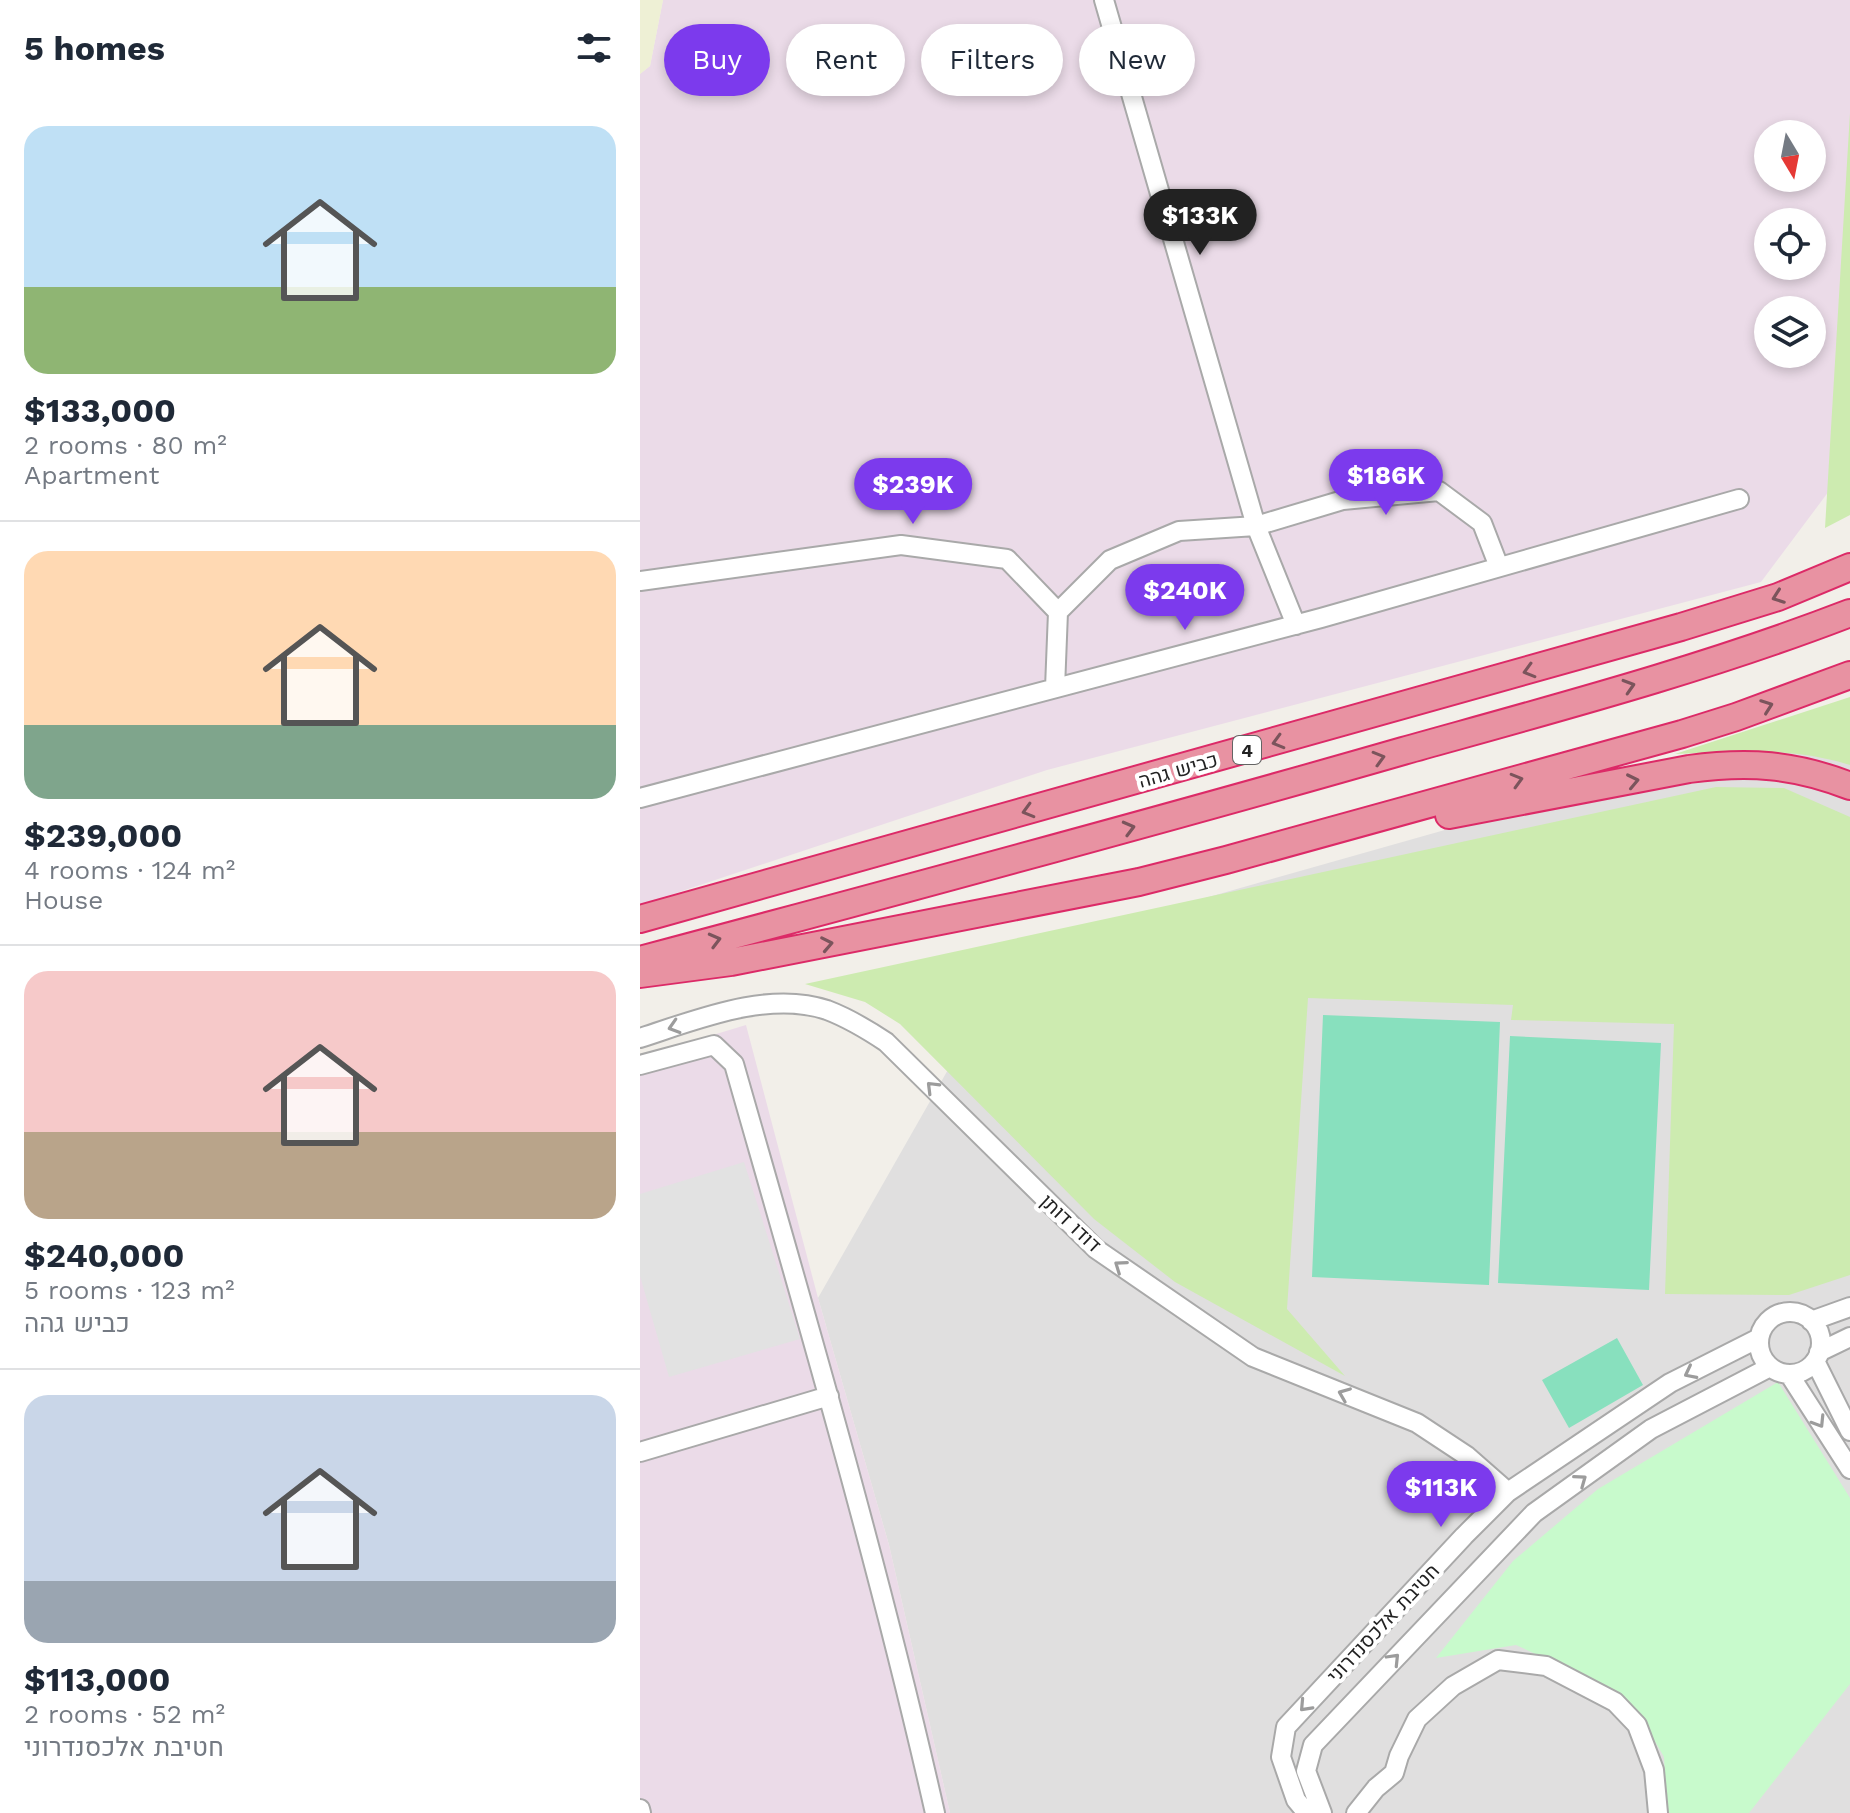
<!DOCTYPE html>
<html lang="en">
<head>
<meta charset="utf-8">
<style>
	:root { --surface:#fff; --page:#f2f2f3; --text:#1f2937; --muted:#747a83; --line:#e0e1e3; --accent:#7c3aed }
	body { margin:0; font-family:"Work Sans",Heebo,sans-serif; background:var(--page); color:var(--text); height:100vh; display:flex; flex-direction:column; font-size:30px; white-space:nowrap }
	* { box-sizing:border-box; margin:0 }
	p { font-size:26px; color:var(--muted) }
	.icon { flex:none; width:44px; height:44px; fill:none; stroke:currentColor; stroke-width:2; stroke-linecap:round; stroke-linejoin:round }
	.map { position:relative; flex:1; overflow:hidden }
	.panel { display:flex; flex-direction:column; background:var(--surface); width:640px }
	.panel>* { flex:none }
	.guide { position:absolute; left:24px; top:24px; width:760px; height:72px; display:flex; gap:16px }
	.needle { width:52px; rotate:170deg }
	.tools { position:absolute; left:1114px; top:120px; display:grid; gap:16px }
	.tools a { display:grid; place-items:center; width:72px; height:72px; border-radius:50%; background:var(--surface); box-shadow:0 4px 12px #0003; font-size:40px }
	.price { position:absolute; translate:-50% -68px; padding:0 18px; border-radius:28px; background:var(--accent); color:#fff; font-size:26px; line-height:52px; filter:drop-shadow(0 2px 4px #0008) }
	.price::after { content:''; position:absolute; left:50%; top:48px; width:24px; height:18px; margin-left:-12px; background:inherit; clip-path:polygon(0 0,100% 0,50% 100%) }
	.price.on { background:#222; color:#fff }
	ul { padding:0; list-style:none }
	li { display:grid; align-content:center; gap:16px; height:424px; padding:0 24px }
	li+li { border-top:2px solid var(--line) }
	li span { display:grid; place-items:center; height:248px; border-radius:24px; color:#555 }
	li>.icon { margin-inline-start:auto }
	span .icon { width:144px; height:144px; fill:#fffc; stroke-width:1 }
	li b { font-size:34px }
	h2 { display:flex; justify-content:space-between; align-items:center; height:96px; padding:0 24px; font-size:34px }
	.tag { padding:0 28px; border-radius:36px; background:var(--surface); box-shadow:0 4px 12px #0003; font-size:28px; line-height:72px }
	.tag.on { background:var(--accent); color:#fff }
	main { display:flex; flex:1; min-height:0 }
	.map>svg:first-child { display:block }
	.residential { fill:#e0dfdf }
	.industrial { fill:#ebdbe8; fill-rule:evenodd }
	.farmland { fill:#eef0d5 }
	.grass { fill:#cdebb0 }
	.park { fill:#c8facc }
	.pitch { fill:#88e0be }
	.parking { fill:#e2e2e2 }
	.lines { fill:none; stroke-linecap:round; stroke-linejoin:round }
	.minor-casing { stroke:#a9a9a9; stroke-width:22 }
	.highway-casing { stroke:#dc2a67; stroke-width:30 }
	.minor { stroke:#fff; stroke-width:18 }
	.highway { stroke:#e892a2; stroke-width:26 }
	.oneway { stroke:#7b545c }
	.oneway2 { stroke:#9c9c9c }
	.labels { text-anchor:middle; dominant-baseline:central; stroke-width:8; stroke-linejoin:round; paint-order:stroke }
	.shield { fill:#fff; stroke:#646464; stroke-width:2 }
	.shield-label { font-size:18px; font-weight:bold; fill:#222 }
	.street-label { font-size:20px; fill:#222; stroke:#fff }
</style>
</head>
<body>
<main>
<section class="panel">
<h2>5 homes<svg class="icon" aria-label="filters" viewBox="0 0 24 24"><path d="M4 7h16M4 17h16"/><circle cx="9" cy="7" r="2"/><circle cx="15" cy="17" r="2"/></svg></h2>
<ul>
<li><span style="background:linear-gradient(#bfe0f5 65%,#8fb573 0)"><svg class="icon" aria-label="home" viewBox="0 0 24 24"><path d="M3 11l9-7 9 7M6 9v11h12V9"/></svg></span><div><b>$133,000</b><p>2 rooms · 80 m²</p><p>Apartment</p></div></li>
<li><span style="background:linear-gradient(#ffd9b3 70%,#7fa58c 0)"><svg class="icon" aria-label="home" viewBox="0 0 24 24"><path d="M3 11l9-7 9 7M6 9v11h12V9"/></svg></span><div><b>$239,000</b><p>4 rooms · 124 m²</p><p>House</p></div></li>
<li><span style="background:linear-gradient(#f6c9c9 65%,#b9a48a 0)"><svg class="icon" aria-label="home" viewBox="0 0 24 24"><path d="M3 11l9-7 9 7M6 9v11h12V9"/></svg></span><div><b>$240,000</b><p>5 rooms · 123 m²</p><p>כביש גהה</p></div></li>
<li><span style="background:linear-gradient(#c9d6e8 75%,#9aa5b1 0)"><svg class="icon" aria-label="home" viewBox="0 0 24 24"><path d="M3 11l9-7 9 7M6 9v11h12V9"/></svg></span><div><b>$113,000</b><p>2 rooms · 52 m²</p><p>חטיבת אלכסנדרוני</p></div></li>
</ul>
</section>
<div class="map">
<svg width="1210" height="1813" viewBox="0 0 1210 1813">
	<rect width="100%" height="100%" fill="#f2efe9"/>
	<!-- residential -->
	<path class="residential" d="M1210 715V1813H310L249 1545 178 1298 375 952Z"/>
	<!-- industrial -->
	<path class="industrial" d="M23 0H1210V138L1192 487 1121 582 407 770 0 905V74L10 66ZM1128 134H1172V178H1128ZM1128 222H1172V266H1128ZM1128 310H1172V354H1128Z
		M106 1025 178 1298 249 1545 310 1813H0V1057Z"/>
	<!-- farmland -->
	<path class="farmland" d="M0 0H23L10 66 0 74Z"/>
	<!-- grass -->
	<path class="grass" d="M1210 113V515L1185 528Z
		M1210 697V765C1152 747 1095 751 1035 754Z
		M1076 787 1144 788 1210 817V1275L1149 1295 1025 1294 1034 1024 871 1020 873 1005 668 998 647 1309 705 1376 535 1282 454 1219 260 1024 225 1002 165 984Z"/>
	<!-- park -->
	<path class="park" d="M1138 1382 1210 1498V1684L1109 1813H1027L1024 1757 998 1712 939 1674 876 1645 796 1658 873 1561 958 1489Z"/>
	<!-- pitch -->
	<path class="pitch" d="M683 1015 860 1022 849 1285 672 1277Z
		M870 1036 1021 1043 1009 1290 858 1283Z
		M977 1338 1003 1385 929 1428 902 1380Z"/>
	<!-- parking -->
	<path class="parking" d="M104 1162 160 1339 29 1377 0 1276V1194Z"/>
	<g class="lines">
		<!-- minor casing -->
		<g class="minor-casing">
			<path id="minor" d="M464 0 616 526 703 500 799 491 842 523 859 567
				M0 581 261 545 367 559 418 612 415 688
				M418 612 470 560 539 531 616 526 656 625
				M0 798 681 618 1099 499
				M0 1038C56 1020 128 990 187 1010 208 1018 228 1030 246 1042L456 1249 613 1357 777 1423 827 1456 868 1492
				M0 1065 74 1045 94 1064C165 1313 238 1561 295 1813
				M1119 1343a31 31 0 1 1 62 0a31 31 0 1 1-62 0Z
				M1171 1321 1210 1307
				M1179 1352 1210 1337
				M1175 1361 1210 1431
				M1149 1374 1210 1469
				M0 1452 189 1396
				M0 1809 1 1813
				M667 1813 656 1800 641 1757 646 1727 824 1536 868 1492 1030 1383 1119 1338
				M682 1813 666 1771 673 1745 894 1513 1011 1429 1130 1367
				M716 1813 736 1788 754 1773 759 1756 777 1719 813 1686 858 1660 906 1666 975 1702 997 1725 1014 1770 1018 1813"/>
		</g>
		<!-- highway casing -->
		<g class="highway-casing">
			<path id="highway" d="M809 815 1049 769C1108 761 1154 764 1210 786
				M0 919 1041 627 1138 597 1210 567
				M0 960C255 892 509 824 763 751 913 709 1065 669 1210 613
				M0 974 91 962 499 882 586 860 1042 734 1096 717 1210 675"/>
		</g>
		<!-- minor -->
		<use href="#minor" class="minor"/>
		<!-- highway -->
		<use href="#highway" class="highway"/>
	</g>
	<!-- one-way arrows -->
	<defs><path id="oneway-chevron" d="M-2-3.5L2.5 0L-2 3.5" fill="none" stroke-width="1.6" stroke-linecap="round" stroke-linejoin="round" transform="scale(2)"/></defs>
	<g class="oneway">
		<use href="#oneway-chevron" transform="translate(1138 597) rotate(160)"/>
		<use href="#oneway-chevron" transform="translate(889 671) rotate(164)"/>
		<use href="#oneway-chevron" transform="translate(989 686) rotate(-17)"/>
		<use href="#oneway-chevron" transform="translate(1127 706) rotate(-20)"/>
		<use href="#oneway-chevron" transform="translate(638 742) rotate(164)"/>
		<use href="#oneway-chevron" transform="translate(739 758) rotate(-16)"/>
		<use href="#oneway-chevron" transform="translate(877 780) rotate(-16)"/>
		<use href="#oneway-chevron" transform="translate(993 781) rotate(-12)"/>
		<use href="#oneway-chevron" transform="translate(388 811) rotate(164)"/>
		<use href="#oneway-chevron" transform="translate(489 828) rotate(-15)"/>
		<use href="#oneway-chevron" transform="translate(75 940) rotate(-15)"/>
		<use href="#oneway-chevron" transform="translate(187 944) rotate(-11)"/>
	</g>
	<g class="oneway2">
		<use href="#oneway-chevron" transform="translate(34 1027) rotate(163)"/>
		<use href="#oneway-chevron" transform="translate(292 1087) rotate(-135)"/>
		<use href="#oneway-chevron" transform="translate(480 1266) rotate(-145)"/>
		<use href="#oneway-chevron" transform="translate(1050 1373) rotate(153)"/>
		<use href="#oneway-chevron" transform="translate(704 1394) rotate(-158)"/>
		<use href="#oneway-chevron" transform="translate(1179 1422) rotate(58)"/>
		<use href="#oneway-chevron" transform="translate(941 1480) rotate(-36)"/>
		<use href="#oneway-chevron" transform="translate(754 1659) rotate(-46)"/>
		<use href="#oneway-chevron" transform="translate(665 1706) rotate(133)"/>
	</g>
	<g class="labels">
		<!-- shield labels -->
		<rect class="shield" x="593" y="736" width="28" height="28" rx="6"/>
		<g class="shield-label">
			<text x="607" y="750">4</text>
		</g>
		<!-- street labels -->
		<g class="street-label">
			<text transform="translate(538 770) rotate(-16)">כביש גהה</text>
			<text transform="translate(431 1223) rotate(43)">דודו דותן</text>
			<text transform="translate(743 1623) rotate(-47)">חטיבת אלכסנדרוני</text>
		</g>
	</g>
</svg>
<div class="tools">
<a><svg class="needle" viewBox="-14 -14 28 28"><path d="M0-13l5 13h-10z" fill="#e53935"/><path d="M0 13l5-13h-10z" fill="#747a83"/></svg></a>
<a><svg class="icon" aria-label="locate" viewBox="0 0 24 24"><circle cx="12" cy="12" r="6"/><path d="M12 2v4M12 18v4M2 12h4M18 12h4"/></svg></a>
<a><svg class="icon" aria-label="layers" viewBox="0 0 24 24"><path d="M12 4l9 5-9 5-9-5zM3 14l9 5 9-5"/></svg></a>
</div>
<b class="price on" style="left:560px;top:257px">$133K</b>
<b class="price" style="left:746px;top:517px">$186K</b>
<b class="price" style="left:273px;top:526px">$239K</b>
<b class="price" style="left:545px;top:632px">$240K</b>
<b class="price" style="left:801px;top:1529px">$113K</b>
<div class="guide">
<a class="tag on">Buy</a>
<a class="tag">Rent</a>
<a class="tag">Filters</a>
<a class="tag">New</a>
</div>
</div>
</main>
</body>
</html>
